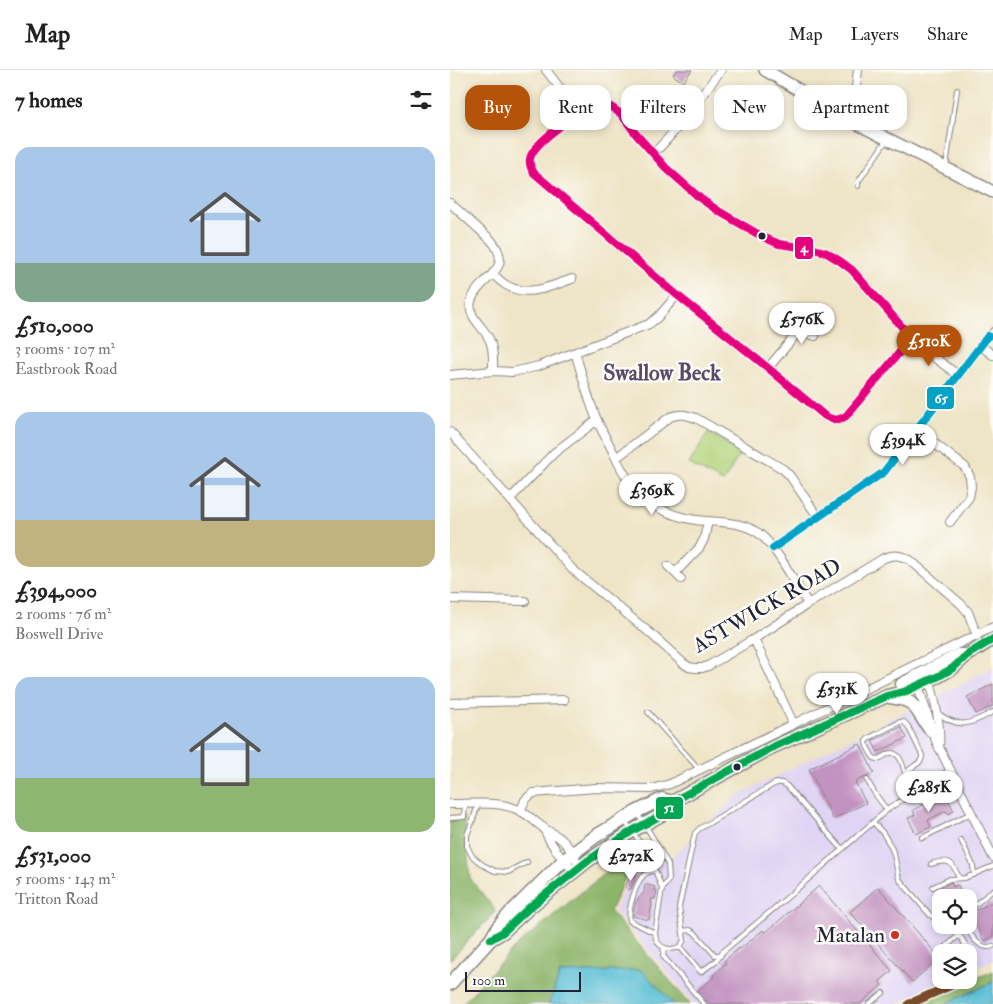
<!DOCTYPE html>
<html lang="en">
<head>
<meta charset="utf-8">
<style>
	:root { --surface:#fff; --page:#f6f6f6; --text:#222; --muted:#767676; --line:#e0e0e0; --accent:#b45309 }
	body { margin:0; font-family:"IM FELL Double Pica",serif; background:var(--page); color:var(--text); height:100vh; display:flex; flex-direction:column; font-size:19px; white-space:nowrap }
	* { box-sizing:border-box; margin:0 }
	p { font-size:16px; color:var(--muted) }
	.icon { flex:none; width:28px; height:28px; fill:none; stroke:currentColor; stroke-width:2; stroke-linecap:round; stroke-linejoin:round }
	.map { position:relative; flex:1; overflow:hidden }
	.drawer { display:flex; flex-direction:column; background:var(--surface); width:450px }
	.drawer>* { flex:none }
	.hud { position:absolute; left:15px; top:15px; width:452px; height:45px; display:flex; gap:10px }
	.buttons { position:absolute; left:482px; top:819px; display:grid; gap:10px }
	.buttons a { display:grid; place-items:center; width:45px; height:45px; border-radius:10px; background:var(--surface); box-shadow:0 2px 8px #0003; font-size:25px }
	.scale { position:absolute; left:15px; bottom:12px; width:116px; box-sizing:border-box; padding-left:5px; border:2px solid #22223b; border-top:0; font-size:14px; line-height:18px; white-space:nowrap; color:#22223b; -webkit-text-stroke:4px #fdfcf7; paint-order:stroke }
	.price { position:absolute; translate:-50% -42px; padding:0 11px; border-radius:18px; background:#fff; color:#222; font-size:16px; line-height:32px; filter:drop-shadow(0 1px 2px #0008) }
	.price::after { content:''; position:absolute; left:50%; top:30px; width:15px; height:11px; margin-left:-8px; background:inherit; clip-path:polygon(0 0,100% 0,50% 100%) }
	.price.on { background:var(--accent); color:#fff }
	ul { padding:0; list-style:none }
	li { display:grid; align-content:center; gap:10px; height:265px; padding:0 15px }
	li span { display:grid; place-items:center; height:155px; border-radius:15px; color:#555 }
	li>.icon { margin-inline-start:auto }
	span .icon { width:90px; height:90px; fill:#fffc; stroke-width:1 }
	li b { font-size:21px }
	h2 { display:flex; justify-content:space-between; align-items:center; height:60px; padding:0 15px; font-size:21px }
	.pill { padding:0 18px; border-radius:15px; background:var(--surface); box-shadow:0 2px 8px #0003; font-size:18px; line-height:45px }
	.pill.on { background:var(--accent); color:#fff }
	header { display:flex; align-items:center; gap:30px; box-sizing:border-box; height:70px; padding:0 25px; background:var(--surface); border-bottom:1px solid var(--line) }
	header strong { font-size:24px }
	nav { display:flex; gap:28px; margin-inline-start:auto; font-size:18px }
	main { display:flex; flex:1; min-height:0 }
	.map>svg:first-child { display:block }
	.built { fill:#e0d4f4; fill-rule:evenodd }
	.green { fill:#b2d37b; stroke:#6a7a5b }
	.forest { fill:#8db56b; stroke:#586c53 }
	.water { fill:#57bdd4; stroke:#3c7088 }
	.building { fill:#c293c1 }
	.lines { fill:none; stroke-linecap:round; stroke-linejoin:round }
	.service-casing { stroke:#888380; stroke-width:6 }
	.minor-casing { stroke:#888380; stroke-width:10 }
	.secondary-casing { stroke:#888380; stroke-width:14 }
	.primary-casing { stroke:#888380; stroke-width:15 }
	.service { stroke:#fff; stroke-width:4 }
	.minor { stroke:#fff; stroke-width:8 }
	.secondary { stroke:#fff; stroke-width:11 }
	.primary { stroke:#fff; stroke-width:12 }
	.bus-1-casing { stroke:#fdfcf7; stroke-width:11 }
	.bus-2-casing { stroke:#fdfcf7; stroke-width:11 }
	.bus-3-casing { stroke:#fdfcf7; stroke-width:11 }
	.bus-1 { stroke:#02a2c7; stroke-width:8 }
	.bus-2 { stroke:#00a651; stroke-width:8 }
	.bus-3 { stroke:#e5007d; stroke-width:8 }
	.rail-1-casing { stroke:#fdfcf7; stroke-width:12 }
	.rail-1 { stroke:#7a4b2a; stroke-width:9 }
	.bus-dot { fill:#22223b; stroke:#fdfcf7; stroke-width:2 }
	.poi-dot { fill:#c8321e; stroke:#fdfcf7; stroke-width:2 }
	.labels { text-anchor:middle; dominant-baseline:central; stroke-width:5; stroke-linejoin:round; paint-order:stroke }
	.street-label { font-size:21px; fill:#22223b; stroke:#fdfcf7 }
	.poi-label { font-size:21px; fill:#22223b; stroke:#fdfcf7; text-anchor:end }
	.neighbourhood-label { font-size:22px; font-weight:bold; fill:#5a4a6a; stroke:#fdfcf7 }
	.line-badge { stroke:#fdfcf7; stroke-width:2 }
	.badge-label { font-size:14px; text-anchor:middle; font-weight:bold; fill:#fff }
</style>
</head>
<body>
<header>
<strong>Map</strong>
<nav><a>Map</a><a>Layers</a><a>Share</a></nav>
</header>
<main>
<section class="drawer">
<h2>7 homes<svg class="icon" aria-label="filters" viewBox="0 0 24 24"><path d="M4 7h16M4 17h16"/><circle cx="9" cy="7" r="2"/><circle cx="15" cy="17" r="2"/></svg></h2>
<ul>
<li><span style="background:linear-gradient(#a9c7e8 75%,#7fa58c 0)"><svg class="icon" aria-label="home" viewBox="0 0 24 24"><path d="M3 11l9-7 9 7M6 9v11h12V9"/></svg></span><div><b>£510,000</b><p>3 rooms · 107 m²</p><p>Eastbrook Road</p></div></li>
<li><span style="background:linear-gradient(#a9c7e8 70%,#c2b280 0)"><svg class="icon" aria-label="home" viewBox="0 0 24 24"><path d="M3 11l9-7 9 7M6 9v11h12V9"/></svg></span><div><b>£394,000</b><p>2 rooms · 76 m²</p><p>Boswell Drive</p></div></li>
<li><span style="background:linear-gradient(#a9c7e8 65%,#8fb573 0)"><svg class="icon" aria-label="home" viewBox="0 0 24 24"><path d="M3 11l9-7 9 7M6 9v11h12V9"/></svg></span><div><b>£531,000</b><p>5 rooms · 143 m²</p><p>Tritton Road</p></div></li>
</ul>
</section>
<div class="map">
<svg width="543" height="934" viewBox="0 0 543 934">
	<rect width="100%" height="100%" fill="#fdfcf7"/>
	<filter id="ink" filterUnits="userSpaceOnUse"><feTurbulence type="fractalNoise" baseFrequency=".02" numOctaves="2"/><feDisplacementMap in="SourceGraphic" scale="10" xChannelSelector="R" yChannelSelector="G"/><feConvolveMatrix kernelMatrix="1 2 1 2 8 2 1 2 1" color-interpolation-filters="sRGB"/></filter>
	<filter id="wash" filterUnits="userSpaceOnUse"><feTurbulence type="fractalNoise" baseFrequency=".0096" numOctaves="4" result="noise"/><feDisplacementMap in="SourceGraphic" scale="20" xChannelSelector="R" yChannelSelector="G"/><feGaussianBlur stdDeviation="1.12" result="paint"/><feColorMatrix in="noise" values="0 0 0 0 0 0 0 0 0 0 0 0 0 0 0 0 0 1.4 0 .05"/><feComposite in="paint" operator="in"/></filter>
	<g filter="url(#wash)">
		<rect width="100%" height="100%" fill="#eee4c6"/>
		<!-- built -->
		<path class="built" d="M543 598V890L519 901V882H491V910H499L446 934H244L165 841 181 802 202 796 221 788 287 726ZM491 828H519V855H491Z"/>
		<!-- green -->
		<path class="green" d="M258 362 291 382 273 412 239 394Z"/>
		<!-- forest -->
		<path class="forest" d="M0 747H14L20 808 46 841 0 890Z
			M171 792 176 806 160 841 240 934H224L190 900 110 903 99 934H12L65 877 156 802Z
			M543 901V912L495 934H466Z"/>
		<!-- water -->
		<path class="water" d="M191 900 224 934H99L110 903Z
			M543 912V934H495Z"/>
		<g id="blocks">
			<!-- building -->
			<path class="building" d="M227 0H242L233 12 223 5Z
				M203 16 216 27 218 25 229 35 221 45 196 24Z
				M543 614V636L526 644 517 627Z
				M451 657 457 668 428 682 422 671Z
				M410 674 424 703 405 712 416 733 383 749 359 699Z
				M491 726 493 729 497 727 504 741 498 744 496 741 478 750 481 757 466 764 458 748 465 745 463 740Z
				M182 803 187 806 180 820 175 817Z
				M501 812 503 817 508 815 512 824 507 826 508 828H491V829L487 831 483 824 488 821 487 818Z
				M195 814 205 817 204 820H207L205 829H201L202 834 199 850 183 846 186 831 194 822Z
				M369 816 442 901 429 912 432 915 410 934H358L357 933 356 934H259L248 921 264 907 263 905 276 893 274 891 289 878 290 879 313 860 315 863Z
				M428 817 490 888 462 912 400 842Z
				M543 832V867L534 871 520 843Z"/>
		</g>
	</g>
	<g filter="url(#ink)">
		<use href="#blocks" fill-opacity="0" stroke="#888380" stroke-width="1"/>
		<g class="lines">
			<!-- service casing -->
			<g class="service-casing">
				<path id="service" d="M496 96 507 20
					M408 116V112L436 71
					M538 266 543 260
					M198 642 249 699
					M489 644C511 660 522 653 543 642
					M456 704C460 695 473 695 472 685L458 656 454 652H450L419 668 416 671C416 676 418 678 420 682 428 700 437 676 447 685 452 689 453 697 455 703 458 709 462 715 465 721
					M417 710 425 724 437 740
					M28 734 23 750 17 765V776L22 786 33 795 45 801 58 802 77 792
					M187 743 200 763 218 794 219 809 212 819 205 863C206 877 217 882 230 877L234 870 229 837 245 763 249 759 324 714C330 712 332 712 337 716L392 779
					M0 748 14 747 15 734
					M175 751 201 789 212 819
					M423 752 433 763 440 775 444 784 449 809 480 845 491 851
					M472 768 521 743
					M511 770 523 795 524 805
					M481 794C499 789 502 790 509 808
					M205 799C202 801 197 802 194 805 186 812 177 841 180 851L205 863
					M483 817 500 809 515 808 543 796
					M519 840 543 820
					M498 855C505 860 511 867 515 874L514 877 506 882
					M515 855C521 865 529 881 543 876
					M233 861 240 860 244 862 265 885H269L340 825 437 740 465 721 500 700
					M230 877 251 902 267 890 271 885
					M214 878 213 886 254 934
					M488 884 509 865
					M419 934 433 923"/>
			</g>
			<!-- minor casing -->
			<g class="minor-casing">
				<path id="minor" d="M96 0 130 44
					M155 36 161 37 171 44 185 63 216 98 251 129 270 142 313 167 329 174 364 179 375 182 390 191 402 200 453 258C457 265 457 269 454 277L396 346C388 351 383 350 375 346L318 298 227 225 84 103C81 99 79 94 80 89 82 75 116 51 129 44 137 40 146 39 155 36Z
					M402 51 408 0
					M203 84C229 59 249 29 271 0
					M0 133 41 170C67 201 28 207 21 231 17 248 34 256 40 271 44 280 43 291 43 301
					M43 204C47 208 51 212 56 215 77 228 101 216 122 209
					M349 261 365 266
					M457 270 462 271 508 305
					M531 276 543 285
					M125 282C132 305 138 329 147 350 152 362 159 373 164 384 171 399 179 414 191 425 206 439 226 447 246 450 268 453 292 450 311 465 328 480 345 513 358 534
					M318 298 349 261 340 246
					M0 305 43 301 63 302 89 296 199 254 208 247 227 225
					M467 360 515 397 520 407 521 417 519 427 500 452
					M0 362 122 499 200 563 233 593 239 597 245 598H252L258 596 304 569 358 534 434 488C444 484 451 485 460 490L511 534 518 542 527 566
					M166 388 220 347C230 343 236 345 246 348L333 399 340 406 368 447
					M60 429 104 383 147 350
					M323 478 434 402 538 266
					M218 496 231 509
					M225 503 250 477 254 469 258 451
					M0 529 75 531
					M304 569 343 653
					M479 608C485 629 491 656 489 678
					M467 613 486 671 543 787
					M0 633 114 630
					M0 734C22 734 53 730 72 742 80 746 86 753 94 758 97 761 101 762 104 764 116 771 124 784 129 797
					M71 740 75 730 83 723 146 718 201 719 220 714 543 557
					M94 759C101 775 111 789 124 801"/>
			</g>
			<!-- secondary casing -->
			<g class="secondary-casing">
				<path id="secondary" d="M315 0 402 51 543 122"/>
			</g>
			<!-- primary casing -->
			<g class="primary-casing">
				<path id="primary" d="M452 614 508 585H514
					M440 627C446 628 454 629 459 632 468 637 473 653 482 661
					M41 869 53 862 80 837 139 790 182 761 217 742 222 732 323 677 437 626 454 622 489 606 503 598 517 585 543 569
					M0 914 41 869 48 857 62 841 113 791 146 766 186 742 212 729 222 732"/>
			</g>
			<!-- service -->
			<use href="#service" class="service"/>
			<!-- minor -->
			<use href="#minor" class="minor"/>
			<!-- secondary -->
			<use href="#secondary" class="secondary"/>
			<!-- primary -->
			<use href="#primary" class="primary"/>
			<!-- bus-1 casing -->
			<g class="bus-1-casing">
				<path id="bus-1" d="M323 478 434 402 538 266"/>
			</g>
			<!-- bus-2 casing -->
			<g class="bus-2-casing">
				<path id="bus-2" d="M41 869 53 862 80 837 139 790 182 761 217 742 222 732 323 677 437 626 454 622 489 606 503 598 517 585 543 569"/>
			</g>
			<!-- bus-3 casing -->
			<g class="bus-3-casing">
				<path id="bus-3" d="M155 36 161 37 171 44 185 63 216 98 251 129 270 142 313 167 329 174 364 179 375 182 390 191 402 200 453 258C457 265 457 269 454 277L396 346C388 351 383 350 375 346L318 298 227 225 84 103C81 99 79 94 80 89 82 75 116 51 129 44 137 40 146 39 155 36Z"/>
			</g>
			<!-- bus-1 -->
			<use href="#bus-1" class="bus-1"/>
			<!-- bus-2 -->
			<use href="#bus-2" class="bus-2"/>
			<!-- bus-3 -->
			<use href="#bus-3" class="bus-3"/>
			<!-- rail-1 casing -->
			<g class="rail-1-casing">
				<path id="rail-1" d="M459 934 513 910"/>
			</g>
			<!-- rail-1 -->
			<use href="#rail-1" class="rail-1"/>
		</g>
	</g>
	<!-- markers -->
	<g class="bus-dot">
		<circle cx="312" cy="166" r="4.5"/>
		<circle cx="287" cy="697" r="4.5"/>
	</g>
	<circle class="poi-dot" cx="445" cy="865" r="5"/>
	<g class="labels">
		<!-- street labels -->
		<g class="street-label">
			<text transform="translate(317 536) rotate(-30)">ASTWICK ROAD</text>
		</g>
		<!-- poi labels -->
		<g class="poi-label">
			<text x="435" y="865">Matalan</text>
		</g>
		<!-- neighbourhood labels -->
		<g class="neighbourhood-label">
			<text x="212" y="303">Swallow Beck</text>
		</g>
	</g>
	<g class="line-badge">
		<rect x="344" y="166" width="20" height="24" rx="5" fill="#e5007d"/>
		<rect x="476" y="316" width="29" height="24" rx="5" fill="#02a2c7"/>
		<rect x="205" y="726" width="29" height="24" rx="5" fill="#00a651"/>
	</g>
	<g class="badge-label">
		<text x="354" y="182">4</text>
		<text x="491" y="333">65</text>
		<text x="219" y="742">51</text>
	</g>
</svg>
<div class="buttons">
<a><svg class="icon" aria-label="locate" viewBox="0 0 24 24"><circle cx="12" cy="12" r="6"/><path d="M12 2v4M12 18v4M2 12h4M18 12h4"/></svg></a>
<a><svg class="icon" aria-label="layers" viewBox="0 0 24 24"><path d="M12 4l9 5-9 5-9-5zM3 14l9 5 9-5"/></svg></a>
</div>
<div class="scale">100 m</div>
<b class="price" style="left:352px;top:275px">£576K</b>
<b class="price on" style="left:479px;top:297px">£510K</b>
<b class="price" style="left:453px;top:396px">£394K</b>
<b class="price" style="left:202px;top:446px">£369K</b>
<b class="price" style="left:387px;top:645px">£531K</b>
<b class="price" style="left:479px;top:743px">£285K</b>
<b class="price" style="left:181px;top:812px">£272K</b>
<div class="hud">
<a class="pill on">Buy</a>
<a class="pill">Rent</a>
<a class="pill">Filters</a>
<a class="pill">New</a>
<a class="pill">Apartment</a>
</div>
</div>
</main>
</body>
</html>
